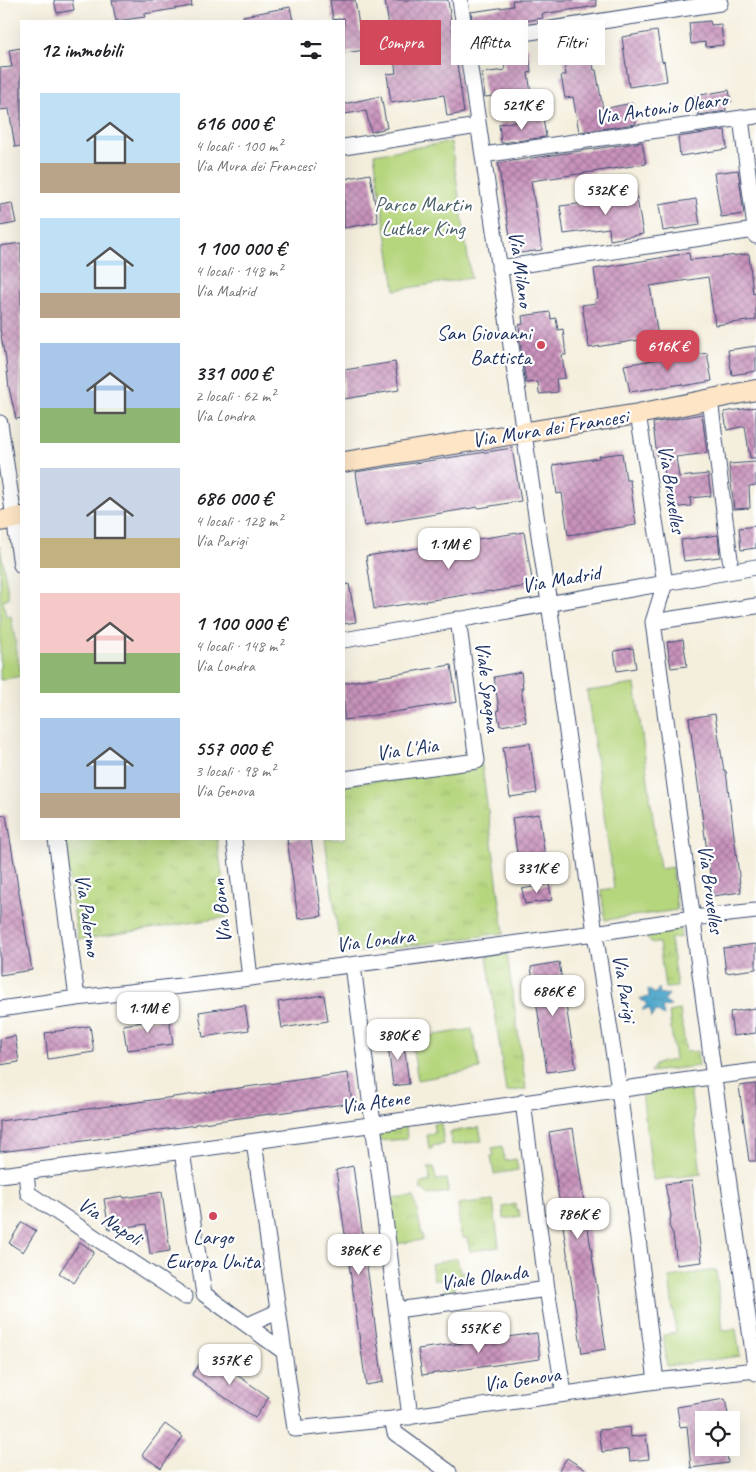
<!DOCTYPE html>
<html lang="it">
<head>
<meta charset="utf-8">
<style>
	:root { --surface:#fff; --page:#f6f6f6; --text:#202124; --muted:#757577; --accent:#d1495b }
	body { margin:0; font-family:Caveat,sans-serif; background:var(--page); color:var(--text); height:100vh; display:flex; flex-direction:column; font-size:19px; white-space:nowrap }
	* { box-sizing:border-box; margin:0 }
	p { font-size:16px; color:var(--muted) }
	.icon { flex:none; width:28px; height:28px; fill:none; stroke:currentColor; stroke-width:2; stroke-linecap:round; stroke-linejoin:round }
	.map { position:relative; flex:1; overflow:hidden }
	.panel { position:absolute; left:20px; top:20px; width:325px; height:820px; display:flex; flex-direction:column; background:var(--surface); border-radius:0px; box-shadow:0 5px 20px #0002 }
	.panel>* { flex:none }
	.banner { position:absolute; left:360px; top:20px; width:320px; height:45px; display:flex; gap:10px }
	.fabs { position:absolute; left:695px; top:1411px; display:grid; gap:10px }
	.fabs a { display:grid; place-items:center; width:45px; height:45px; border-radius:0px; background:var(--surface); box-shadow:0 5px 20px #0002; font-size:25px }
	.price { position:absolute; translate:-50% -42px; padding:0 11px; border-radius:10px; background:#fff; color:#222; font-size:16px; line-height:32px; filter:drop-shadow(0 1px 2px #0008) }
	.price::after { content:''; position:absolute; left:50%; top:30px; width:15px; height:11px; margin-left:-8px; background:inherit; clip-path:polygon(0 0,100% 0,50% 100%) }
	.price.current { background:var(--accent); color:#fff }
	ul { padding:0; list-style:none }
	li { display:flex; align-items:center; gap:15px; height:125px; padding:0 20px }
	li span { display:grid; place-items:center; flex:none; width:140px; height:100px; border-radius:0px; color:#555 }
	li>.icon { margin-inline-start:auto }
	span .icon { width:60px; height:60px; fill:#fffc; stroke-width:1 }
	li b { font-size:21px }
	h2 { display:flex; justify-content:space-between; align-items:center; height:60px; padding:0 20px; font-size:21px }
	.chip { padding:0 18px; border-radius:0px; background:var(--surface); box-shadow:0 5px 20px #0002; font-size:18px; line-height:45px }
	.chip.current { background:var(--accent); color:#fff }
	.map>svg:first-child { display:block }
	.grass { fill:url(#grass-tufts); stroke:#68826e }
	.park { fill:#b6d67e; stroke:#68826e }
	.water { fill:url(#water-ripples); stroke:#336a94 }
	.building { fill:url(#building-cross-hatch) }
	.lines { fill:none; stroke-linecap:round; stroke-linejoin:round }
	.street-casing { stroke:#3c4c71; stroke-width:17 }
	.secondary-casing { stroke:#3c4c71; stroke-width:22 }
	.street { stroke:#fff; stroke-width:15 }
	.secondary { stroke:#fde5c5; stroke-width:20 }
	.poi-dot { fill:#d1495b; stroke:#fff; stroke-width:2 }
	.labels { text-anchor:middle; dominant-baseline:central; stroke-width:4.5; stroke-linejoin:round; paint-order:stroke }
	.street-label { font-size:21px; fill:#1b2f5e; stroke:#fff }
	.park-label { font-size:21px; fill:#4a6168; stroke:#fff }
	.poi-label { font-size:21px; fill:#1b2f5e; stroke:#fff; text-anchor:end }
</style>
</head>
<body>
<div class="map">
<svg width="756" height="1472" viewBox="0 0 756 1472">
	<defs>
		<pattern id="grass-tufts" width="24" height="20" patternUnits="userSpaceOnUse" patternTransform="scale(1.25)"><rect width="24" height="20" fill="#b6d67e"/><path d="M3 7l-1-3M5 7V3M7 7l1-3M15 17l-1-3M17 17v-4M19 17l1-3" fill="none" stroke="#9cb86f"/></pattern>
		<pattern id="water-ripples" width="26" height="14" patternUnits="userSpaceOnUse" patternTransform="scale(1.25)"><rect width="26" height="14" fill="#4ba5c9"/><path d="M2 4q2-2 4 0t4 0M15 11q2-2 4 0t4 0" fill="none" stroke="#3e87a6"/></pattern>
		<pattern id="building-cross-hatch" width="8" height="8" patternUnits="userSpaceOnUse" patternTransform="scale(1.25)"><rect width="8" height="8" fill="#c993bc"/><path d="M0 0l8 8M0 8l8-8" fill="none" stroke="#a2789c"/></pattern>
	</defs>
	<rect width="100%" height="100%" fill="#fff"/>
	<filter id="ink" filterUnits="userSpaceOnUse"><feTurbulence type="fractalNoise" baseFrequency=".02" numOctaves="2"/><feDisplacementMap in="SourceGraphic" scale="10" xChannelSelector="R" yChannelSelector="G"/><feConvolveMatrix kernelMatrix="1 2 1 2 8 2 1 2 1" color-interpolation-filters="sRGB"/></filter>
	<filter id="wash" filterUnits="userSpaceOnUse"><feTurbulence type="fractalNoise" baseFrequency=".0096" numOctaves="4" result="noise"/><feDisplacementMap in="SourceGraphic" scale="20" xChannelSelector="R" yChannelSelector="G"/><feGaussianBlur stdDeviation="1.12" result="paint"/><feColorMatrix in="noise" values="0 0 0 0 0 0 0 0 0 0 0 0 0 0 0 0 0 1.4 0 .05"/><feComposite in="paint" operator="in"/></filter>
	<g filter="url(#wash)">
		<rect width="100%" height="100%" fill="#f4efdd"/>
		<!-- grass -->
		<path class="grass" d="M482 766 504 933 341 955 325 839H344V785Z
			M63 839H217L228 917 78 940Z
			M680 929 681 937 670 939 677 987 665 988 659 943H653L642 935Z
			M507 954 526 1089 506 1092 487 956Z
			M680 1010 686 1052 697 1051 699 1066 650 1072 657 1063 675 1060 669 1012Z
			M441 1123 444 1144 432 1146V1149H429L427 1135 435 1133 433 1124Z
			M406 1126 407 1139 378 1141 377 1133Z
			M479 1127 482 1141 452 1145 450 1132Z
			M502 1146 505 1161 516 1159 518 1170 494 1174 491 1156 494 1155 492 1148Z
			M429 1167H434L436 1180 447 1179 448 1192 428 1195 423 1189 421 1190 420 1183 430 1181Z
			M414 1197 423 1240 394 1244 388 1199Z
			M493 1200 499 1247 470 1251 467 1238H463L462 1233H460L458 1204Z
			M515 1204 516 1210H519L520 1216 504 1219 503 1207Z
			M457 1258 460 1272 465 1271 467 1278 454 1279 455 1295H446L444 1280H434L431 1264Z"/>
		<!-- park -->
		<path class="park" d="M451 142 471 278 395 290 374 154Z
			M0 546 9 598 3 600 6 616H11L21 676 0 680Z
			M635 684 660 869 672 867 677 910 605 920 601 890 614 888 587 691Z
			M472 1029 480 1069 418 1080 411 1039Z
			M690 1086 701 1174 653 1180 642 1093Z
			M716 1270 723 1330 736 1329 740 1356 667 1366 663 1335 676 1333 669 1277Z"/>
		<!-- water -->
		<path class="water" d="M659 988 660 995 669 994 664 1001 671 1006 662 1007 664 1016 656 1011 652 1018 650 1009 642 1010 647 1004 640 999 649 997 648 989 655 994Z"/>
		<g id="blocks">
			<!-- building -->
			<path class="building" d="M54 0H72L74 10 57 13Z
				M112 0H191L192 6 144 14 145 17 116 21Z
				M330 0H355L360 32 369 31 372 49 344 53V18L333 20Z
				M385 0H448L464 113 447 116 444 95 391 103 387 74 396 73Z
				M512 0H596L597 6 542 14 543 18 500 25V26L474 30 471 12 513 6Z
				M290 7 293 21H244L243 16Z
				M710 21 711 25 721 24 723 45 706 47 705 42 691 44 689 23Z
				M657 31 662 62 664 61 667 81 629 87 622 37Z
				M589 35 594 70H596L603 109 632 103 636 124 579 132 573 97 565 98 561 75H566L561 39Z
				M528 47 531 72 528 73 531 93 504 97V95L485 97 482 73 505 70 502 50Z
				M21 48V146L15 147 9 109 0 110V68L12 67 9 50Z
				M729 90 731 102 725 103 726 111 698 115 695 96Z
				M381 96 387 128 371 132 366 111 344 114V104Z
				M543 118 546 137 501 143 499 124Z
				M725 130 727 149 680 156 678 137Z
				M642 142 646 164 531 181 542 250 513 254 498 163Z
				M738 170 744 214 721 217 714 173Z
				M370 174 378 222 344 228V179Z
				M635 187 643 234 610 240 609 228 564 234 560 206 604 201V196L614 195V191Z
				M696 199 700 225 663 231 659 205Z
				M12 203 16 223 0 226V205Z
				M21 243V418L16 419 9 388 5 352 4 353 0 330V246Z
				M689 253 690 260 749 254 753 294 756 293V320L715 325 708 277 650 286 658 337 589 348 582 305 596 303 595 299 598 298 594 269Z
				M550 312 551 319 556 318 558 330 563 329 566 355H562L565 378 556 379 558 392 539 394 538 382 526 383 519 335 520 334 519 325 523 324 522 316Z
				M756 346V371L732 375 728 350Z
				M707 353 712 381 683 386V384L630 392 624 365 677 356V358Z
				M395 362 399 390 344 399V370Z
				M756 407V458H750L745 426 727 430 724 412Z
				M702 414 707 453 676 457 679 477 708 474 711 496 690 498 691 506 669 508 663 462H662L661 456 657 457 653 423Z
				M512 448 521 501 479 508 478 507 364 526 356 472Z
				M622 453 626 480H630L636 525 568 535 562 493 557 494 553 465 599 458V456Z
				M756 462V485L749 486 750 508 734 509 729 464Z
				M756 526V548L741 550 739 528Z
				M524 532 533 585 491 592V591L374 609 366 556Z
				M718 535 720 557 684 561 681 540Z
				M349 584 356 622 344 624V585Z
				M683 639 687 666 671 668 667 642Z
				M633 648 636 668 617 671 614 651Z
				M451 665 457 702 344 720V683Z
				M521 672 523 688H521L526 722 500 726 497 710H499L494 677Z
				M715 714 724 771H726L741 892 713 896 689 718Z
				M530 743 537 793 510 797 503 747Z
				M539 814 546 864 519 868 512 818Z
				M6 815 32 970 0 975V816Z
				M287 839H311L322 916 298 919Z
				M549 884 552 900 525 904 522 889Z
				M756 944V969L726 973 723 948Z
				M559 962 576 1068 547 1072 531 967Z
				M324 995 328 1021 282 1028 278 1002Z
				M245 1005 249 1030 203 1037 199 1012Z
				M756 1008V1033L733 1036 730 1012Z
				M169 1018 173 1044 127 1050 123 1025Z
				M90 1026 94 1052 48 1059 45 1033Z
				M15 1036 19 1062 0 1065V1039Z
				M403 1036 409 1084 393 1086 387 1038Z
				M348 1073 352 1103 195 1124V1125L55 1145 0 1152V1121Z
				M756 1084V1161H749L739 1086Z
				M573 1128 606 1349 582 1353 549 1132Z
				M353 1166 383 1382 366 1385 336 1170Z
				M692 1181 702 1262 677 1265 673 1234 669 1226 671 1216 665 1184Z
				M162 1192 170 1251 150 1254 146 1224 109 1230 104 1199 123 1196 124 1198Z
				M22 1222 36 1231 23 1252 9 1243Z
				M80 1242 94 1252 74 1283 59 1273Z
				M537 1333 540 1359 422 1375 418 1349Z
				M206 1354 269 1397 255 1418 192 1375Z
				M725 1399 729 1419 704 1420V1448H726L728 1463 691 1468 687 1426 680 1427 677 1407Z
				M165 1424 183 1437 161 1468 142 1455Z
				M630 1427 631 1437 646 1435 649 1459 630 1461 629 1449 602 1452 599 1430Z
				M567 1458 589 1472H558Z"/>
		</g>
	</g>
	<g filter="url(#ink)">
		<use href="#blocks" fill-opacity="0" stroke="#3c4c71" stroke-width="1"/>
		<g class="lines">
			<!-- street casing -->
			<g class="street-casing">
				<path id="street" d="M460 0 549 603 595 933 619 1089 656 1381
					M466 42 720 3
					M741 118 756 236
					M344 147 478 126
					M483 155 756 116
					M499 268 755 230
					M710 399 730 559
					M638 414 665 583 653 622 716 1093 756 1373
					M0 423 21 565
					M653 622 756 606
					M344 640 756 567
					M344 779 477 761 458 619
					M56 839 77 998
					M234 839 250 978
					M353 965 410 1417
					M0 1009 77 998 250 978 595 933 693 918 756 911
					M523 1102 547 1289 564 1394
					M254 1142 295 1429 392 1419 656 1381 756 1370
					M182 1152 204 1294 283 1351
					M26 1172 28 1193 185 1297
					M0 1175C253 1144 504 1104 756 1071
					M397 1310 547 1289
					M248 1325 277 1312
					M392 1419 395 1433 449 1472"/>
			</g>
			<!-- secondary casing -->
			<g class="secondary-casing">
				<path id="secondary" d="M344 462 638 414 756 390
					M0 521 21 517"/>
			</g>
			<!-- street -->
			<use href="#street" class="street"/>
			<!-- secondary -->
			<use href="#secondary" class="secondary"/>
		</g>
	</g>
	<!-- markers -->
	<g class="poi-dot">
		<circle cx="541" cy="345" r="5"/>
		<circle cx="213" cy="1216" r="5"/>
	</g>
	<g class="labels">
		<!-- street labels -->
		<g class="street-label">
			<text transform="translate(661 108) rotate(-8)">Via Antonio Olearo</text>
			<text transform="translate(521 269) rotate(82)">Via Milano</text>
			<text transform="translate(550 428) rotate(-9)">Via Mura dei Francesi</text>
			<text transform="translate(672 489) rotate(81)">Via Bruxelles</text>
			<text transform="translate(561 579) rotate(-10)">Via Madrid</text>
			<text transform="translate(488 687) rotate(83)">Viale Spagna</text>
			<text transform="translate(407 749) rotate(-8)">Via L'Aia</text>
			<text transform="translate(711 889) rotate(82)">Via Bruxelles</text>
			<text transform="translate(221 911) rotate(-96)">Via Bonn</text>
			<text transform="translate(88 915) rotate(82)">Via Palermo</text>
			<text transform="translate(375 940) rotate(-7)">Via Londra</text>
			<text transform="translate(625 988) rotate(81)">Via Parigi</text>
			<text transform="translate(375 1102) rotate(-8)">Via Atene</text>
			<text transform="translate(110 1221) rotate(33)">Via Napoli</text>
			<text transform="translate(484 1277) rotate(-8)">Viale Olanda</text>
			<text transform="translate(522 1379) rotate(-8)">Via Genova</text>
		</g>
		<!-- park labels -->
		<g class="park-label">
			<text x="423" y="204">Parco Martin<tspan x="423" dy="24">Luther King</tspan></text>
		</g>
		<!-- poi labels -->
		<g class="poi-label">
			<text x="531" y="333">San Giovanni<tspan x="531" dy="24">Battista</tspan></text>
			<text x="213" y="1237" text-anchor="middle">Largo<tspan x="213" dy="24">Europa Unita</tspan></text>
		</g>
	</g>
</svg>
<div class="fabs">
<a><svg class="icon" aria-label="locate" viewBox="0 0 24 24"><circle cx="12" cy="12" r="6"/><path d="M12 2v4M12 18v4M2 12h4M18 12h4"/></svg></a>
</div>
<b class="price" style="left:522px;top:131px">521K €</b>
<b class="price" style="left:606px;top:216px">532K €</b>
<b class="price current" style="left:668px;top:372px">616K €</b>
<b class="price" style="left:449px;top:570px">1.1M €</b>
<b class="price" style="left:537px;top:894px">331K €</b>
<b class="price" style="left:553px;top:1017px">686K €</b>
<b class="price" style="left:148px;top:1034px">1.1M €</b>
<b class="price" style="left:398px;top:1061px">380K €</b>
<b class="price" style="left:578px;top:1240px">786K €</b>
<b class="price" style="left:359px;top:1276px">386K €</b>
<b class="price" style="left:479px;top:1354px">557K €</b>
<b class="price" style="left:230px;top:1386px">357K €</b>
<div class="banner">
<a class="chip current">Compra</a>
<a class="chip">Affitta</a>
<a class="chip">Filtri</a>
</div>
<section class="panel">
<h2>12 immobili<svg class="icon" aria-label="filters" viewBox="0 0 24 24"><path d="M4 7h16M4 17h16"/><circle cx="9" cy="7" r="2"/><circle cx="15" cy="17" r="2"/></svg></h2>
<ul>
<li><span style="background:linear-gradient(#bfe0f5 70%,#b9a48a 0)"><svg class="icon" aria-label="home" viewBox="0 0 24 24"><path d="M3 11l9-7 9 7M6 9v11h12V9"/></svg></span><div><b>616 000 €</b><p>4 locali · 100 m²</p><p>Via Mura dei Francesi</p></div></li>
<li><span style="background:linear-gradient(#bfe0f5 75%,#b9a48a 0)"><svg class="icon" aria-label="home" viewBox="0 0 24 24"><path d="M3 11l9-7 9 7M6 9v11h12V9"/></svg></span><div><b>1 100 000 €</b><p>4 locali · 148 m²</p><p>Via Madrid</p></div></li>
<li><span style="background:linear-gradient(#a9c7e8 65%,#8fb573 0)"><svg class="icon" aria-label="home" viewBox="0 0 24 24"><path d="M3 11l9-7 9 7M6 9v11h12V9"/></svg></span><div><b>331 000 €</b><p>2 locali · 62 m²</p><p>Via Londra</p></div></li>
<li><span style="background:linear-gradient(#c9d6e8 70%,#c2b280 0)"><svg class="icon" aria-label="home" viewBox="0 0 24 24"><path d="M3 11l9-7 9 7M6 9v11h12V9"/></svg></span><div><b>686 000 €</b><p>4 locali · 128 m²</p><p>Via Parigi</p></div></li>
<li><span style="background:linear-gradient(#f6c9c9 60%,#8fb573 0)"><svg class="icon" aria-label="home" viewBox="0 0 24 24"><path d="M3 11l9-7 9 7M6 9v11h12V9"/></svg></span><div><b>1 100 000 €</b><p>4 locali · 148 m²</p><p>Via Londra</p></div></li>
<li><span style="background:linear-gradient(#a9c7e8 75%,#b9a48a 0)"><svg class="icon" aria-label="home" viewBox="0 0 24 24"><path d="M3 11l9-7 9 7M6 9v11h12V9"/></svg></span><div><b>557 000 €</b><p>3 locali · 98 m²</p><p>Via Genova</p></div></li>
</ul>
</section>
</div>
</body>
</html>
